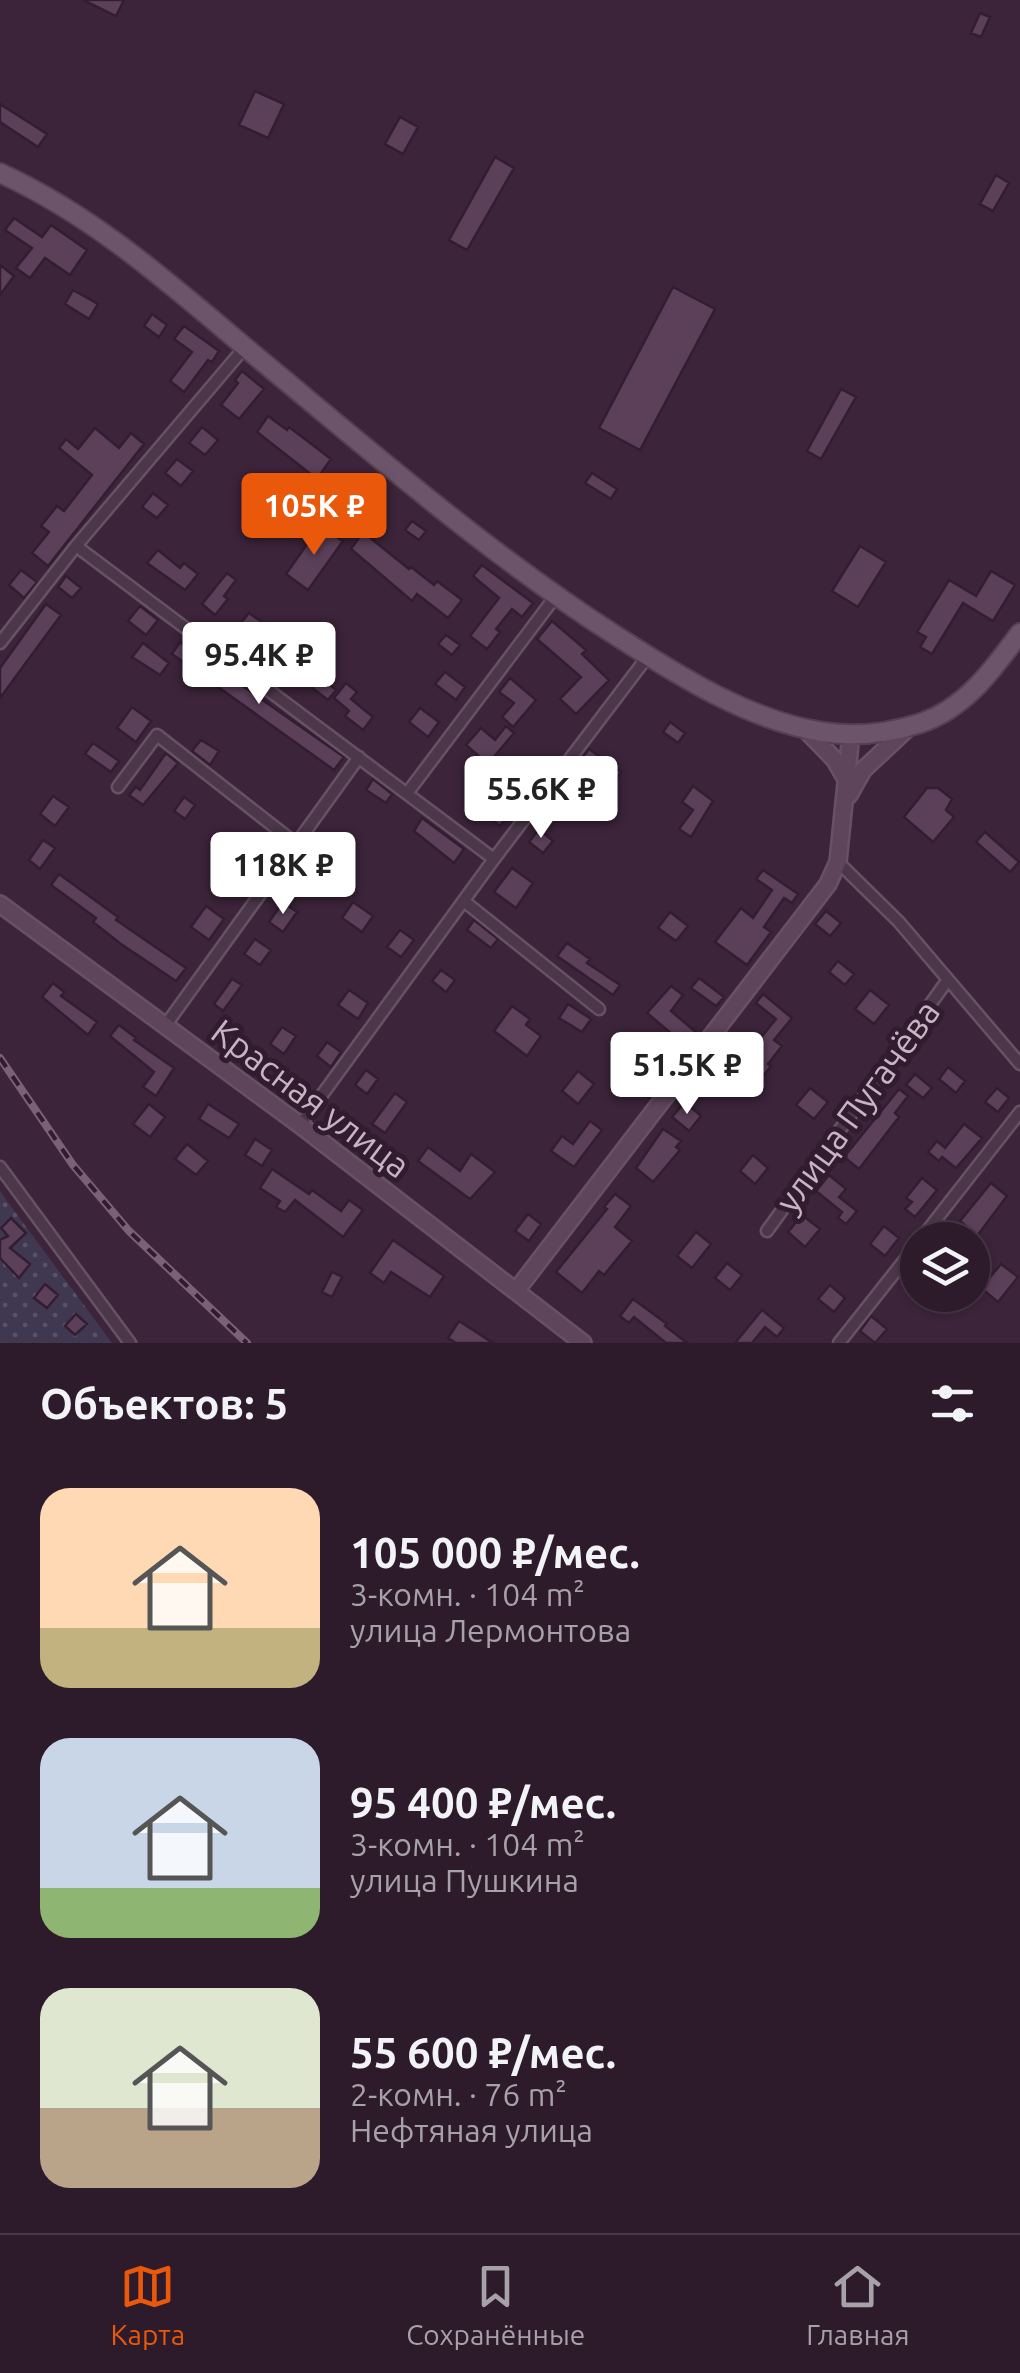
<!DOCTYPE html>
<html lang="ru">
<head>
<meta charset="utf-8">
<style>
	:root { --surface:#2d1b2c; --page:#352434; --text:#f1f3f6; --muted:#a7a1a9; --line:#483948; --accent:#ea580c }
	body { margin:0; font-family:Ubuntu,sans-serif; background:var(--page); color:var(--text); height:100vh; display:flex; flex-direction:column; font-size:38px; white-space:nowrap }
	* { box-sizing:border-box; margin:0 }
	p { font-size:32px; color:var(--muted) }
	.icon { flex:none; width:55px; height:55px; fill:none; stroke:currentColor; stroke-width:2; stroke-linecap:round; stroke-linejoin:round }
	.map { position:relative; height:1343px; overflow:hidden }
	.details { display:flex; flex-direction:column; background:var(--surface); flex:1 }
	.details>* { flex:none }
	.fabs { position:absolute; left:900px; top:1222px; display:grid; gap:20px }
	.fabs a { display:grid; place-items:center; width:90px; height:90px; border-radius:50%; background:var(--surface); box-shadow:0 2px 8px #0004,0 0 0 2px var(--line); font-size:50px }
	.price { position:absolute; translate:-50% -85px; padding:0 22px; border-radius:10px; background:#fff; color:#222; font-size:32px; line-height:65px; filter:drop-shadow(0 2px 5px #0008) }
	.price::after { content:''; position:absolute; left:50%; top:60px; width:30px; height:22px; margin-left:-15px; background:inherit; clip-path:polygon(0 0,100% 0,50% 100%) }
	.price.on { background:var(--accent); color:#fff }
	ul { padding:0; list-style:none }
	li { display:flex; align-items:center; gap:30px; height:250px; padding:0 40px }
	li span { display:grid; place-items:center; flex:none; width:280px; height:200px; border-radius:30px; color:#555 }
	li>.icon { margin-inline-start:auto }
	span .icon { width:120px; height:120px; fill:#fffc; stroke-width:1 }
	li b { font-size:42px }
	h2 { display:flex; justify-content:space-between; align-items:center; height:120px; padding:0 40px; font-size:42px }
	.menu { display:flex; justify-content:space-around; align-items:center; height:140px; border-top:2px solid var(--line); background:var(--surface); font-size:28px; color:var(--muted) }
	.menu a { display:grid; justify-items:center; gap:5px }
	.menu .on { color:var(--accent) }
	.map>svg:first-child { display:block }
	.park { fill:url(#park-dots) }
	.building { fill:#5c405a; stroke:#331e31; stroke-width:2.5 }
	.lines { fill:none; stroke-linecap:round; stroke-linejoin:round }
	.street-casing { stroke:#675265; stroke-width:15 }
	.secondary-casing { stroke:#675265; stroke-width:20 }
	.primary-casing { stroke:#554053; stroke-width:22 }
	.street { stroke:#4c374a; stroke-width:10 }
	.secondary { stroke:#5f455c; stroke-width:15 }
	.primary { stroke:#6c556a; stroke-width:18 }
	.rail-casing { stroke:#7a6078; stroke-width:8 }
	.rail { stroke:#311c2f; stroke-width:4; stroke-dasharray:11; stroke-linecap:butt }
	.labels { text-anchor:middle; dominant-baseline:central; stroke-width:10; stroke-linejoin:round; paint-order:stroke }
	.street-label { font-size:35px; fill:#c8b3c5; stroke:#311c2f }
</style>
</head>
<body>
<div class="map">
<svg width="1020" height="1343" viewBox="0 0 1020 1343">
	<defs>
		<pattern id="park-dots" width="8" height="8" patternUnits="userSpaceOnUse" patternTransform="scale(2.5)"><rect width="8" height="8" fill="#403851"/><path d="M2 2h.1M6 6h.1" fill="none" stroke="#5a5269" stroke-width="1.8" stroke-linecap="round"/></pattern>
	</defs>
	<rect width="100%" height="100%" fill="#3c243a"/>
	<!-- park -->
	<path class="park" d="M0 1191 7 1201 112 1343H0Z"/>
	<!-- building -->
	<path class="building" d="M83 0H124L116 16Z
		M980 13 990 17 981 37 971 33Z
		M255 91 284 104 268 138 239 125Z
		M0 104 47 134 38 147 0 122Z
		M400 117 418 127 403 154 385 144Z
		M495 157 514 168 467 250 449 240Z
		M996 175 1009 183 993 211 980 204Z
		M14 218 42 237 51 225 87 250 70 275 45 258 30 278 16 268 32 248 5 230Z
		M0 265 14 276 0 295Z
		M673 287 715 309 640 450 599 428Z
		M73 290 98 304 89 319 65 304Z
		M152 314 167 325 159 337 144 326Z
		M184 326 219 351 212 362 208 360 184 392 170 381 192 352 174 339Z
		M242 371 264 389 239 419 221 405 238 383 235 380Z
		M841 389 856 397 821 459 807 451Z
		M268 416 287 430 289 427 331 459 317 479 257 432Z
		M202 427 218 440 205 455 189 443Z
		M95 428 119 448 131 433 144 444 48 566 32 553 49 532 41 526 57 506 64 511 92 475 59 448 66 439 78 449Z
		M177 459 193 471 181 486 165 473Z
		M592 473 617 489 611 499 585 483Z
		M359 476 383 493 366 518 342 500Z
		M283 488 296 498 286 512 272 502Z
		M314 489 333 502 318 522 300 509Z
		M153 493 168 505 157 518 142 507Z
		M412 521 426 531 419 540 405 530Z
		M320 526 343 541 308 590 286 574Z
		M363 532 409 569 411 567 434 585 437 581 462 600 448 618 417 594 412 601 351 549Z
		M860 546 886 562 858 607 832 591Z
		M158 550 180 568 184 563 198 574 185 590 147 563Z
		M482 565 533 603 522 617 512 609 496 629 500 632 487 649 470 636 499 598 473 576Z
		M21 570 37 582 24 598 9 585Z
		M991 571 1015 585 993 621 963 603 932 654 920 647 926 637 917 632 949 580 976 596Z
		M227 573 236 580 224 596 228 599 215 615 202 604Z
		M66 576 81 588 72 598 58 587Z
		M46 604 61 615 0 698V668Z
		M140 606 158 620 146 635 128 621Z
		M249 613 330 671 323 679 336 690 328 700 236 629Z
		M552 621 586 650 582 654 609 680 576 714 560 699 581 677 537 639Z
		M446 635 460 645 452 655 438 644Z
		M180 642 344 757 334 770 172 654Z
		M143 643 169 663 160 675 132 657Z
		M445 672 465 687 456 700 435 684Z
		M510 678 536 700 513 727 502 717 514 703 499 692Z
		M346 683 357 692 351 699 373 717 363 730 345 716 349 711 334 698Z
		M132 707 151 721 136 742 117 728Z
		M420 708 439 722 428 737 409 722Z
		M670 722 685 733 678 743 663 732Z
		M506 726 514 733 488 764 466 745 481 728 495 740Z
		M201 740 219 751 210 765 192 751Z
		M93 743 119 761 111 772 85 754Z
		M589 749 621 772 614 782 604 775 587 797 582 794 567 816 553 807 589 764 582 758Z
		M166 753 178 763 143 805 129 795 136 787 140 790Z
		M373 779 392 794 386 803 366 790Z
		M693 786 713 801 691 837 679 829 693 810 682 802Z
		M927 788H938L952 799 946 810 954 817 933 842 904 817Z
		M53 796 69 807 55 826 40 814Z
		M184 797 195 805 185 819 174 811Z
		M502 801 513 809 500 826 489 818Z
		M422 818 464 849 454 863 414 831Z
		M539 829 553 841 543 853 529 842Z
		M985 832 1019 862 1010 872 976 842Z
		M261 838 274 847 264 860 252 851Z
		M43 840 55 848 40 869 29 860Z
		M308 851 325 863 311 885 293 873Z
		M229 863 251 879 240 895 218 879Z
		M512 868 533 883 516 908 494 892Z
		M763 870 798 894 792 903 784 898 764 927 771 932 747 965 715 942 741 908 753 918 772 890 756 879Z
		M59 874 118 917 116 920 186 968 176 981 121 944 93 922 96 918 51 885Z
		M283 902 297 912 283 932 269 922Z
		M353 902 373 916 362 932 342 918Z
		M206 906 224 919 209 940 191 927Z
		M826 911 841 923 830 936 815 924Z
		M670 912 688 926 676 941 658 928Z
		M474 920 498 939 491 948 467 930Z
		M400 930 414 940 401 957 387 947Z
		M255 939 271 950 260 965 244 954Z
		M567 943 590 959 587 963 620 985 613 995 557 956Z
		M838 961 854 974 845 985 829 972Z
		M441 970 455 980 446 992 432 981Z
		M699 978 724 997 716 1006 691 988Z
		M232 979 242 985 223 1011 214 1004Z
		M53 983 64 992 61 996 97 1022 88 1035 42 997Z
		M671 986 683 995 671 1011 697 1033 686 1046 647 1013Z
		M349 990 368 1003 358 1019 338 1005Z
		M870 990 889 1005 874 1024 855 1009Z
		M763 994 792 1018 774 1040 782 1046 768 1064 771 1066 764 1075 726 1045 734 1036 751 1050 776 1019 756 1003Z
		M568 1004 591 1019 582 1032 559 1018Z
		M512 1006 530 1019 526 1025 541 1036 527 1056 494 1031Z
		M119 1025 136 1038 134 1040 174 1068 156 1096 143 1087 154 1072 110 1036Z
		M282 1027 296 1036 284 1054 270 1044Z
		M327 1042 341 1052 331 1067 317 1056Z
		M714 1062 732 1077 720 1092 702 1077Z
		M948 1067 965 1081 956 1093 939 1079Z
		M366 1070 378 1079 367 1094 355 1085Z
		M632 1070 655 1091 650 1098 625 1078Z
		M578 1071 594 1084 578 1104 562 1091Z
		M915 1074 932 1088 923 1098 906 1085Z
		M810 1088 828 1102 814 1119 796 1105Z
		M997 1088 1009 1098 998 1112 985 1102Z
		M899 1089 908 1096 895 1113 899 1117 859 1169 844 1157Z
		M395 1093 407 1102 385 1133 372 1124Z
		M685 1102 701 1116 689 1131 672 1117Z
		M149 1104 165 1117 150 1137 133 1124Z
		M208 1104 239 1124 229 1138 199 1119Z
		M590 1121 602 1130 574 1167 551 1151 562 1136 573 1144Z
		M964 1124 982 1138 956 1168 942 1157 939 1161 928 1152 937 1141 945 1148Z
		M663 1129 681 1141 676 1147 680 1150 653 1182 636 1168Z
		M255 1139 272 1150 262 1166 245 1155Z
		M187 1144 208 1161 196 1175 175 1159Z
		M428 1147 460 1171 471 1154 495 1172 470 1199 418 1161Z
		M753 1155 768 1168 755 1184 740 1171Z
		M272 1169 309 1194 312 1190 341 1211 349 1200 363 1210 343 1237 295 1200 285 1212 276 1207 280 1201 260 1188Z
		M829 1175 846 1189 839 1197 857 1211 846 1224 838 1218 842 1212 816 1191Z
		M922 1178 937 1190 915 1217 905 1209 912 1202 906 1198Z
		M991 1183 1007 1196 977 1236 960 1221Z
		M615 1194 631 1206 615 1227 632 1241 604 1275 599 1271 582 1293 556 1272 607 1209 604 1207Z
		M528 1214 541 1224 529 1241 515 1231Z
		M802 1215 820 1229 805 1247 788 1232Z
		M11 1218 26 1233 10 1248 30 1264 19 1278 0 1258V1240L8 1236 1 1228Z
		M884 1226 899 1238 885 1256 870 1244Z
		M696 1232 711 1244 692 1268 677 1256Z
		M393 1240 444 1276 430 1297 391 1272 384 1283 370 1273Z
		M727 1263 742 1275 730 1290 715 1278Z
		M1001 1264 1018 1277 998 1302 981 1288Z
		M332 1272 342 1277 332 1297 322 1292Z
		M45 1284 58 1295 47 1308 34 1298Z
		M830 1285 845 1298 834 1312 818 1299Z
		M633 1299 667 1324 665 1326 687 1343H666L634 1317 629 1323 620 1316Z
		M762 1310 784 1328 777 1337 765 1327 752 1343H735Z
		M76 1314 87 1324 75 1335 65 1326Z
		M871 1316 887 1329 875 1343 860 1331Z
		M459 1321 493 1343H456L448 1338Z"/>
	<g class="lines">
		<!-- street casing -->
		<g class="street-casing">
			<path id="street" d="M76 546 494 859
				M0 643 76 546 245 347
				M118 787 157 735 295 843
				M408 792 555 597
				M838 862 899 922 1020 1064
				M465 902 599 1009
				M165 1026 359 757
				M300 1125 494 859 648 656
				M0 1167 130 1343
				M767 1231 947 981
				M920 1240 1020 1112
				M839 1343 918 1243"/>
		</g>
		<!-- secondary casing -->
		<g class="secondary-casing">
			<path id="secondary" d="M804 728 835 760 847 781
				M849 795 863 770 909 727
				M0 904 300 1125 583 1343
				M516 1291 828 884 838 862 851 734"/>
		</g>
		<!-- primary casing -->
		<g class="primary-casing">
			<path id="primary" d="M0 173C97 217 177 290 258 358 375 455 490 555 618 637 679 676 750 721 823 732 855 737 890 733 921 723 966 708 993 669 1020 633"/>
		</g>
		<!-- street -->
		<use href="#street" class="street"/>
		<!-- secondary -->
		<use href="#secondary" class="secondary"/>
		<!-- primary -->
		<use href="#primary" class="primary"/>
		<!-- rail casing -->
		<g class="rail-casing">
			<path id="rail" d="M0 1058 73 1165 129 1231 247 1343"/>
		</g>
		<!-- rail -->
		<use href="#rail" class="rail"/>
	</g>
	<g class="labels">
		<!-- street labels -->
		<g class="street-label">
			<text transform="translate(311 1098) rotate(37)">Красная улица</text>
			<text transform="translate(857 1106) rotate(-54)">улица Пугачёва</text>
		</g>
	</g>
</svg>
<div class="fabs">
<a><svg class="icon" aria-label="layers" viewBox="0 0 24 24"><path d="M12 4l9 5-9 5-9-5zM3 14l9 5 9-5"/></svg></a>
</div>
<b class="price on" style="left:314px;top:558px">105K ₽</b>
<b class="price" style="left:259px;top:707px">95.4K ₽</b>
<b class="price" style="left:541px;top:841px">55.6K ₽</b>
<b class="price" style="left:283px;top:917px">118K ₽</b>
<b class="price" style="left:687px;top:1117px">51.5K ₽</b>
</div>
<section class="details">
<h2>Объектов: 5<svg class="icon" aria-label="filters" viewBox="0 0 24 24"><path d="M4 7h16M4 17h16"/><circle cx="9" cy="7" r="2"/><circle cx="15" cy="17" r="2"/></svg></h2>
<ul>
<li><span style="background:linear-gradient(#ffd9b3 70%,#c2b280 0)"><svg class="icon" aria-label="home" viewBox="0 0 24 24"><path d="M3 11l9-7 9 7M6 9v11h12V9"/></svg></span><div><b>105 000 ₽/мес.</b><p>3-комн. · 104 m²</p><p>улица Лермонтова</p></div></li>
<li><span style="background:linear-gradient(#c9d6e8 75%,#8fb573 0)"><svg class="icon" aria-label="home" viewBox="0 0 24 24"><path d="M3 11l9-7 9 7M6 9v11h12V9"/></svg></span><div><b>95 400 ₽/мес.</b><p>3-комн. · 104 m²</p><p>улица Пушкина</p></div></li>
<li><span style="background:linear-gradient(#dfe7d0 60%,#b9a48a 0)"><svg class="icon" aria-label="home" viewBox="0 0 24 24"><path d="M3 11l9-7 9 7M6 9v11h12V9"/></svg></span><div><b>55 600 ₽/мес.</b><p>2-комн. · 76 m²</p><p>Нефтяная улица</p></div></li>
</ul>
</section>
<nav class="menu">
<a class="on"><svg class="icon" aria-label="map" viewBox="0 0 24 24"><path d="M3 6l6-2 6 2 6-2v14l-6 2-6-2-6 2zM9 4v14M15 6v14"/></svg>Карта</a>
<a><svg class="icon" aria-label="saved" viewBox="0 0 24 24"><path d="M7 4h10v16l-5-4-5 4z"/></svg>Сохранённые</a>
<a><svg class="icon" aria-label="home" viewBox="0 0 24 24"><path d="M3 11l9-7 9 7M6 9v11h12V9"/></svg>Главная</a>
</nav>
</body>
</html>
